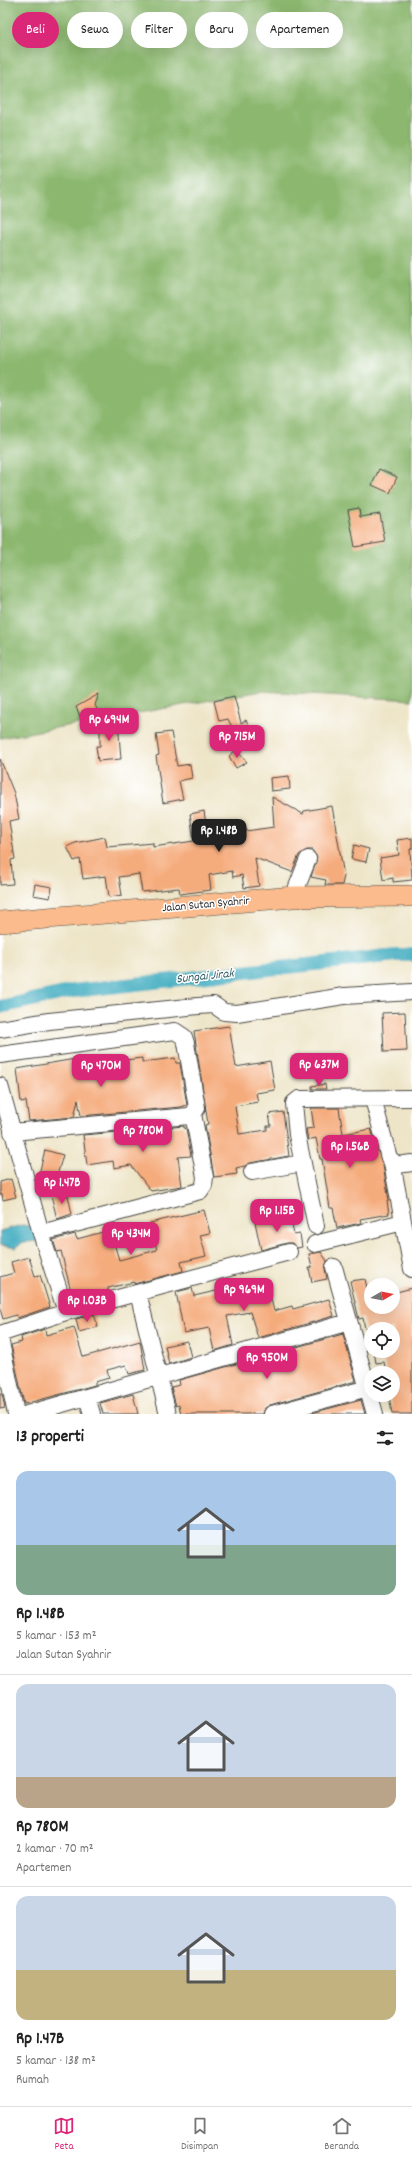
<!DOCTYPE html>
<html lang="id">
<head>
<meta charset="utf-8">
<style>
	:root { --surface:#fff; --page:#f2f2f2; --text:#222; --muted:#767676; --line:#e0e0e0; --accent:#db2777 }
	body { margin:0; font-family:Dekko,sans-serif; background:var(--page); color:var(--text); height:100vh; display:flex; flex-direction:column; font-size:15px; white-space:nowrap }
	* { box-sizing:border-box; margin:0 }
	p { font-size:13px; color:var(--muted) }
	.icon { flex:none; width:22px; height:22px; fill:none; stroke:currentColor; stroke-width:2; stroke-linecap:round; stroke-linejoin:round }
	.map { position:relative; height:1414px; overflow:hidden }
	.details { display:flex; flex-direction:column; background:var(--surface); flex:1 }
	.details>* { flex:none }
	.hud { position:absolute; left:12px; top:12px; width:388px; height:36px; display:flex; gap:8px }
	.needle { width:26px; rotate:81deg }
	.tools { position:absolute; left:364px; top:1278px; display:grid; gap:8px }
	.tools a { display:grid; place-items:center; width:36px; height:36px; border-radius:50%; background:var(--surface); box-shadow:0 4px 16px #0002; font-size:20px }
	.price { position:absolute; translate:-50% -34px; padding:0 9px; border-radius:8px; background:var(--accent); color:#fff; font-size:13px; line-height:26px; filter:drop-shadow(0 1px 2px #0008) }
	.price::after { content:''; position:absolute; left:50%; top:24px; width:12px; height:9px; margin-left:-6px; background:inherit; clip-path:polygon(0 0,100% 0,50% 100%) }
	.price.active { background:#222; color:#fff }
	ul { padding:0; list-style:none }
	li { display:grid; align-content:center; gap:8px; height:212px; padding:0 16px }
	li+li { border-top:1px solid var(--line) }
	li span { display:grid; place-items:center; height:124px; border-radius:12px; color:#555 }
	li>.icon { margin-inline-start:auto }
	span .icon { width:72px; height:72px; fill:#fffc; stroke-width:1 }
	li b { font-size:17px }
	h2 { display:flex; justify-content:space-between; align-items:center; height:48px; padding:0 16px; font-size:17px }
	.chip { padding:0 14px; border-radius:18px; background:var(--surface); box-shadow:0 4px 16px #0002; font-size:14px; line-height:36px }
	.chip.active { background:var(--accent); color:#fff }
	.tabs { display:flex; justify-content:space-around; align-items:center; height:56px; border-top:1px solid var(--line); background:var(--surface); font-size:11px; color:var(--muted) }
	.tabs a { display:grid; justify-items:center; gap:2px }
	.tabs .active { color:var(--accent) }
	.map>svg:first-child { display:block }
	.forest { fill:#8bb76e; stroke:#5b714c }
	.water { fill:#40acbf; stroke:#366c75 }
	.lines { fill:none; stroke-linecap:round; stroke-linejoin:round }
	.canal { stroke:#40acbf; stroke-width:14 }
	.building { fill:#f5ac7d }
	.minor-casing { stroke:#484743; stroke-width:18 }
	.major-casing { stroke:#484743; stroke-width:22 }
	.minor { stroke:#fff; stroke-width:16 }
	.major { stroke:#fbbb8c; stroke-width:21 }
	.labels { text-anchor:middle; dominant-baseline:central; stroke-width:3; stroke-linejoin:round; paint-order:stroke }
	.street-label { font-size:12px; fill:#2b2b2b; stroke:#fff }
	.water-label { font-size:13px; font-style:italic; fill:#335f66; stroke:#fff }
</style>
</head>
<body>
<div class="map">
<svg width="412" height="1414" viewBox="0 0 412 1414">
	<rect width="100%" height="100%" fill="#fff"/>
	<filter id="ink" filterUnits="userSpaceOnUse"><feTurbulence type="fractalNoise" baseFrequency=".025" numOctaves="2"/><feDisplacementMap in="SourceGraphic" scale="8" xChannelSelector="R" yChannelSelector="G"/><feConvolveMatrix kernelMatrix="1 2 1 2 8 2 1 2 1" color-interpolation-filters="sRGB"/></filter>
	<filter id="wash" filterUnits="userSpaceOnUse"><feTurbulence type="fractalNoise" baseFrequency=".012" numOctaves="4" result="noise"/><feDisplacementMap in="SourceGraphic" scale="16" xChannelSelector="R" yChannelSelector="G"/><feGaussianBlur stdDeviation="0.9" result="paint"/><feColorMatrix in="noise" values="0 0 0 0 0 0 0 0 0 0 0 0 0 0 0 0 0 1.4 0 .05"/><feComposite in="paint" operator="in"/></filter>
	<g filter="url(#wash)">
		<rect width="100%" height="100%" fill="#eee5c8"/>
		<!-- forest -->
		<path class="forest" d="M0 0H412V700L261 691 0 738Z"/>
		<!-- water -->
		<path class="water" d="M22 1225 34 1227 42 1241 23 1242 16 1248 0 1245V1231Z"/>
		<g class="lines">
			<!-- canal -->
			<path class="canal" d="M0 1007 73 991 396 955H412"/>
		</g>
		<g id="blocks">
			<!-- building -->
			<path class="building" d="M379 469 397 477 390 493 372 485Z
				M359 508 360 517 380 514 385 542 355 547 348 510Z
				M99 694 95 705 101 718 84 725 76 707Z
				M234 696 241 723 246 720 257 742 243 749 228 719 219 721 214 701Z
				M100 722H118L121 759 98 761 96 746H100Z
				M171 732 177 766 190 764 192 778 179 781 183 799 163 803 156 756 159 755 156 734Z
				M236 750 247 762 236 768 229 756Z
				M0 759 14 793 19 819 9 821 15 859 11 860 13 884 0 885Z
				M289 776 290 789 271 791 270 778Z
				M272 797 303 814 304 811 332 806 344 876 342 885H325L326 880 311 877 317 857 312 850H307L299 855 292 872 255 858 259 886 244 888 242 875 233 877 232 871 209 875 211 890 180 894 179 888 142 892 139 874 119 877 122 895 109 897 106 876 83 879 80 859 74 861 67 847 75 843 105 837 107 847 153 843V847L194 841 190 814 204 811 207 831 234 827V830L246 828V831L274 827Z
				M412 838V849H410L412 880 393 882V878L383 880 380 858 399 855 397 840Z
				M354 845 369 849 366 862 351 859Z
				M35 884 52 887 50 898 33 895Z
				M405 1012 407 1051 384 1052 382 1013Z
				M229 1026 236 1067 270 1061 275 1090 256 1093 258 1102 235 1106 239 1134 267 1130V1126H271L269 1114 283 1112 289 1156 250 1163 245 1166 236 1168 237 1174 214 1177 205 1125 208 1124 194 1031Z
				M142 1058V1062L175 1058 176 1063H180L187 1105 181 1107 81 1116 78 1100 74 1117 29 1121 26 1101 21 1102 17 1069 75 1059 76 1066Z
				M325 1084 326 1089H312V1086Z
				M311 1108H339L343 1134 371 1129 383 1165 389 1201H387L389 1214 360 1219 361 1223 337 1228 333 1208H330L322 1159H320L316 1138 308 1140 306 1129 314 1128Z
				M184 1126V1128H186L191 1156 178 1157 182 1186 151 1191 131 1165 114 1168 113 1161 87 1165 83 1135Z
				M45 1150 63 1155 56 1179 39 1174Z
				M11 1179 16 1197 3 1200 2 1194 0 1195V1182Z
				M67 1191 72 1214 57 1219 51 1195Z
				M204 1210 210 1233 200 1235 206 1256 181 1262 183 1271 134 1284V1282L108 1288V1291L73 1300 61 1251 57 1252 53 1240 75 1234 77 1239 110 1230 119 1260 157 1250 150 1223Z
				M290 1215 294 1235 300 1234 302 1247 297 1248 292 1243H287L261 1250 255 1222Z
				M321 1252 327 1261 325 1269 327 1279 312 1282 309 1268 312 1267 309 1254Z
				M29 1257 35 1276 40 1275 50 1307 17 1318 16 1315 3 1319 0 1309V1277L14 1273 11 1262Z
				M365 1279 371 1307H393V1293L412 1288V1414H392L389 1395H393V1373H386L384 1362 376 1363 374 1351H393V1329H365L363 1318 359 1319 350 1281Z
				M264 1280 265 1283H267L274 1311 292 1306 293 1309 329 1299 334 1316 258 1338 250 1312 227 1316 233 1345 214 1351 209 1328 184 1333 176 1292 192 1288 194 1296Z
				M94 1314 98 1327 79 1332 76 1319Z
				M74 1327 83 1357 140 1341 145 1370 129 1374 126 1365 107 1370 109 1378 95 1382V1385L24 1404 11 1345 22 1342 21 1337 45 1329 46 1335Z
				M343 1334 356 1381 270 1405 265 1408 263 1414H181L179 1405 176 1406 171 1387 180 1385 179 1380Z
				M187 1341 191 1357 169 1364 165 1346Z
				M0 1394H2L5 1408 0 1409Z
				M133 1394 138 1414H103L100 1403Z
				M361 1400 365 1414H308Z"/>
		</g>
	</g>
	<g filter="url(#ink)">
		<use href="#blocks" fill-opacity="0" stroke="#484743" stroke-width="1"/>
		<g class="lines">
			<!-- minor casing -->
			<g class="minor-casing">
				<path id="minor" d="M293 897 308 859
					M0 1029 49 1021 198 1006 214 1005 224 1012 237 1013 344 996 412 992
					M0 1055 175 1031 184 1037 186 1043 197 1108 193 1114 189 1116 12 1132
					M0 1086 41 1233 66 1312
					M373 1099 389 1158 397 1165 412 1163
					M392 1163 412 1269
					M252 1172 303 1163
					M316 1226 297 1135 294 1103 299 1099 412 1098
					M41 1233 200 1191 204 1185 205 1177 193 1114
					M315 1244 403 1222
					M334 1267 375 1414
					M138 1293 168 1414
					M0 1334 66 1312 289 1252
					M0 1338 16 1414
					M87 1397 92 1414
					M27 1414 349 1322
					M272 1414 368 1388"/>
			</g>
			<!-- major casing -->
			<g class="major-casing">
				<path id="major" d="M0 922 293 897 412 896"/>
			</g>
			<!-- minor -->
			<use href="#minor" class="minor"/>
			<!-- major -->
			<use href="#major" class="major"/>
		</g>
	</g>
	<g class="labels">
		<!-- street labels -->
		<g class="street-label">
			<text transform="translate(206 905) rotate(-5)">Jalan Sutan Syahrir</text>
		</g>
		<!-- water labels -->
		<g class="water-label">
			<text transform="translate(205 977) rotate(-6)">Sungai Jirak</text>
		</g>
	</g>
</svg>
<div class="tools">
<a><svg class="needle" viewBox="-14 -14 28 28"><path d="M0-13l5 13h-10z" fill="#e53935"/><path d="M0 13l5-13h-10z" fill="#767676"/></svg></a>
<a><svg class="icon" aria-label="locate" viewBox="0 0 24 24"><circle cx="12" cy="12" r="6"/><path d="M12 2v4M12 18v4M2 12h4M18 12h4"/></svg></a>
<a><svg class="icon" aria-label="layers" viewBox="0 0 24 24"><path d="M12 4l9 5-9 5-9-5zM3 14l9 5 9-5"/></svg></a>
</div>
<b class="price" style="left:109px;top:742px">Rp 694M</b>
<b class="price" style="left:237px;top:759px">Rp 715M</b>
<b class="price active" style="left:219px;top:853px">Rp 1.48B</b>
<b class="price" style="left:319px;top:1087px">Rp 637M</b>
<b class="price" style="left:101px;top:1088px">Rp 470M</b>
<b class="price" style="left:143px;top:1153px">Rp 780M</b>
<b class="price" style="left:350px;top:1169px">Rp 1.56B</b>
<b class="price" style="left:62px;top:1205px">Rp 1.47B</b>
<b class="price" style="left:277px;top:1233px">Rp 1.15B</b>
<b class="price" style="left:131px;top:1256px">Rp 434M</b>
<b class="price" style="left:244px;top:1312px">Rp 969M</b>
<b class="price" style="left:87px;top:1323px">Rp 1.03B</b>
<b class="price" style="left:267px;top:1380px">Rp 950M</b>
<div class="hud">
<a class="chip active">Beli</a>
<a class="chip">Sewa</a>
<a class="chip">Filter</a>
<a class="chip">Baru</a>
<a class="chip">Apartemen</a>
</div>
</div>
<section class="details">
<h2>13 properti<svg class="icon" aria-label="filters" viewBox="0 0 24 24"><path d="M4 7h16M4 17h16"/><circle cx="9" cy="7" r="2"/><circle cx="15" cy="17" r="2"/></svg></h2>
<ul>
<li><span style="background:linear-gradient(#a9c7e8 60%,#7fa58c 0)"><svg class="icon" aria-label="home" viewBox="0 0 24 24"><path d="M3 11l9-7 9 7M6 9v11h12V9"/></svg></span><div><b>Rp 1.48B</b><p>5 kamar · 153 m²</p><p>Jalan Sutan Syahrir</p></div></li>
<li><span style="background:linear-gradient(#c9d6e8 75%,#b9a48a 0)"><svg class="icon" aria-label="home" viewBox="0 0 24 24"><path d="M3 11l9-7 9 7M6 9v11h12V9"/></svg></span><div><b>Rp 780M</b><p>2 kamar · 70 m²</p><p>Apartemen</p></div></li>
<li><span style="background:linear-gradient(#c9d6e8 60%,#c2b280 0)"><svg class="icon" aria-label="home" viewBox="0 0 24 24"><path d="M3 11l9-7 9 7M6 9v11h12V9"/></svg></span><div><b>Rp 1.47B</b><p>5 kamar · 138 m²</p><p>Rumah</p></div></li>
</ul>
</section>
<nav class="tabs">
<a class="active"><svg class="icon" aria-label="map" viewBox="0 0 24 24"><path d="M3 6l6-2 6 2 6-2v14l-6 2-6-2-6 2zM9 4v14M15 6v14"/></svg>Peta</a>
<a><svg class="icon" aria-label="saved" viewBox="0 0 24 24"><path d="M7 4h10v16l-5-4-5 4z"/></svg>Disimpan</a>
<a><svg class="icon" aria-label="home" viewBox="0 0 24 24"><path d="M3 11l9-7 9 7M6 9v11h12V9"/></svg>Beranda</a>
</nav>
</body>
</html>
